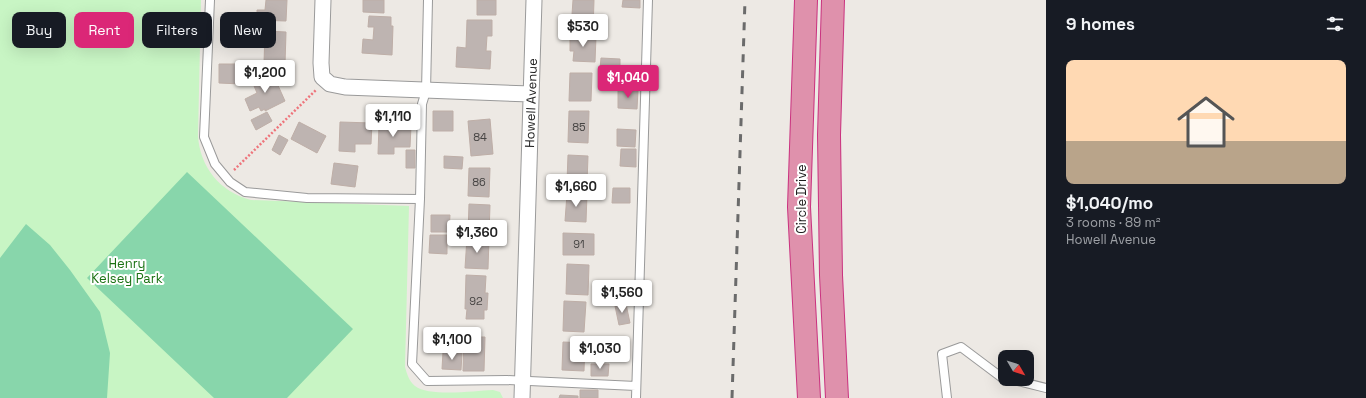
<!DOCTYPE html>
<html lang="en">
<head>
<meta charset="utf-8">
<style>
	:root { --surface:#171b24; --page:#20242c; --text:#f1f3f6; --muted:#9ea1a6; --accent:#db2777 }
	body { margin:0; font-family:"Space Grotesk",sans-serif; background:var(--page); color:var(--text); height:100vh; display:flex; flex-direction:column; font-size:15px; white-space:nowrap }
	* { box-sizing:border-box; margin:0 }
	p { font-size:13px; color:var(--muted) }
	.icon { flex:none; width:22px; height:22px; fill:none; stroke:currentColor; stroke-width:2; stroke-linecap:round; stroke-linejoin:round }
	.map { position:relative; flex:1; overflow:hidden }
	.sheet { display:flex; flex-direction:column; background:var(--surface); width:320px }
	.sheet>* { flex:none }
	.banner { position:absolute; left:12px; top:12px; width:380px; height:36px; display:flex; gap:8px }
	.needle { width:26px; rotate:129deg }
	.tools { position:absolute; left:998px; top:350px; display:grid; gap:8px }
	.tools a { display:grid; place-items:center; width:36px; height:36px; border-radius:8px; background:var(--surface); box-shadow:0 4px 16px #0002; font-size:20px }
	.price { position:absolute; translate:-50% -34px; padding:0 9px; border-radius:4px; background:#fff; color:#222; font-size:13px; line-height:26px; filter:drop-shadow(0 1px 2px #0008) }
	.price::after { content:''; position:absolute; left:50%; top:24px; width:12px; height:9px; margin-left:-6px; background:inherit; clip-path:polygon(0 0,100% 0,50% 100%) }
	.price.active { background:var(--accent); color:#fff }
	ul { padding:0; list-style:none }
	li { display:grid; align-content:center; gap:8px; height:212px; padding:0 20px }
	li span { display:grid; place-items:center; height:124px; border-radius:8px; color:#555 }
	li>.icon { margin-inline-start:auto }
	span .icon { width:72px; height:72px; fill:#fffc; stroke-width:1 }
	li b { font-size:17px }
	h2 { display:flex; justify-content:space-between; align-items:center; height:48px; padding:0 20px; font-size:17px }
	.pill { padding:0 14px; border-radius:8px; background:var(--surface); box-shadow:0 4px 16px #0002; font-size:14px; line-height:36px }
	.pill.active { background:var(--accent); color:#fff }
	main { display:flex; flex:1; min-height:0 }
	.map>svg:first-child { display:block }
	.park { fill:#c8f5c4 }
	.pitch { fill:#88d6ab }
	.building { fill:#beb4b1; stroke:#beaea7 }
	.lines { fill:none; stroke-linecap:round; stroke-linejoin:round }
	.lane-casing { stroke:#9a9a9a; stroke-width:10 }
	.street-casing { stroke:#9a9a9a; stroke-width:17 }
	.highway-casing { stroke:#ca327f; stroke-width:24 }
	.path { stroke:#ee747b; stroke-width:2.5; stroke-dasharray:2 2; stroke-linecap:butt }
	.lane { stroke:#fff; stroke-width:8 }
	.street { stroke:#fff; stroke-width:15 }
	.highway { stroke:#df91ac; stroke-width:22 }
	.rail { stroke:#6b6b6b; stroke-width:3; stroke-dasharray:8 8; stroke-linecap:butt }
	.labels { text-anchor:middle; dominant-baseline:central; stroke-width:4; stroke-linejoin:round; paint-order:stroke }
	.number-label { font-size:11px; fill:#454342 }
	.street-label { font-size:13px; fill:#1d1d1d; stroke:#fff }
	.park-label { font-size:13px; fill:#1b7214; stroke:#fff }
</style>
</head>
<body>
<main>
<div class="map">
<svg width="1046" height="398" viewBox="0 0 1046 398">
	<rect width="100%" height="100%" fill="#ede9e4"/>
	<!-- park -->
	<path class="park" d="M0 0H201L198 136C200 167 220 192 251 200L409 206 405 367C407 374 409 381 415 386 429 397 474 391 493 390L500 392 503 398H0Z"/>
	<!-- pitch -->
	<path class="pitch" d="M187 172 353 329 287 398H214L87 278Z
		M26 224 50 245 70 270 100 312 110 353 107 398H0V258Z"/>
	<!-- building -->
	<path class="building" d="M266 0H287L286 21 257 20V10H265Z
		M363 0H384V13L363 12Z
		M477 0H496V15H477Z
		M573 0H594L593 30 571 29Z
		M623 0H640V8L622 7Z
		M369 16 391 17V26H393L392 55 362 53 363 39 373 40 374 27H368Z
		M467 20H492V36H487L486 51H491L490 69 456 67 457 47 466 48Z
		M265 31 286 32 285 64 264 63Z
		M570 35 596 36 595 62 573 61 574 51H570Z
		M601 58 620 59V70H600Z
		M219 64H241V84L219 83Z
		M272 72 285 101 265 111V109L261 111 259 107 250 111 245 99 257 93 252 81Z
		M570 73H592L591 101H569Z
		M618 90H638L637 109 618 108Z
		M433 111H453V131H433Z
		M569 111H589L588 143 568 142Z
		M267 112 272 121 256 130 251 120Z
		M490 119 493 154 471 156 468 121Z
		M299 122 326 136 317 153 291 139Z
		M340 122 372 123 371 144H355V152L339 151Z
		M379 125 411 126 410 147H394V154H378Z
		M617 129 636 130 635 147 617 146Z
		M279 135 288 140 280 155 272 150Z
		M621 149H636V167L620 166Z
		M406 150H415V168H406Z
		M568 155 588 156 587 183 567 182Z
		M444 156 463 157 462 169 444 168Z
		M334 163 358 166 355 187 331 184Z
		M469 168H490L489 197 468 196Z
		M613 188H630V203H612Z
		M567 194H587L586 222 565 221Z
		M469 204 490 205 489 234 468 233Z
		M431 215H450L449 232H431Z
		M563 233 594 234V255H563Z
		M430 235H447V254L429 253Z
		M467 238 489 239 488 269 465 268Z
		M567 264 589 265 588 295 566 294Z
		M466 275 486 276 485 293H488L487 310H484V319H466L467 309H465Z
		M602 282H620L619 300H602Z
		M564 301 586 302 584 332 563 331Z
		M626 304 630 323 619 325 615 306Z
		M464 337H485L484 371H463Z
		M563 342 585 343 584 371 562 370Z
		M443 352 462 353 461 370 442 369Z
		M591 364H609L608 376H591Z
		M580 390H598V398H580Z
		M560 395 578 396V398H559Z"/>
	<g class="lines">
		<!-- lane casing -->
		<g class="lane-casing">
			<path id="lane" d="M210 0 204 137 215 164 230 182 245 192 307 198 420 199
				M428 0 426 91 422 104 420 199 412 364 427 381 507 380 636 386
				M1010 379 1046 388
				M636 398 648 0
				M947 398 942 354 961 347 1001 377 1005 378"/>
		</g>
		<!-- street casing -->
		<g class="street-casing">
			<path id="street" d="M323 0 321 63 322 77 330 84 345 87 531 94
				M522 398 534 0"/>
		</g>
		<!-- highway casing -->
		<g class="highway-casing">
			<path id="highway" d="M806 0 799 207 809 398
				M833 0 829 135 831 275 837 398"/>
		</g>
		<!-- path -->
		<path class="path" d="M234 170 316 90"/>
		<!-- lane -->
		<use href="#lane" class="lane"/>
		<!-- street -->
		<use href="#street" class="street"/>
		<!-- highway -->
		<use href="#highway" class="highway"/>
		<!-- rail -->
		<path class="rail" d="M732 398 745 0"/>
	</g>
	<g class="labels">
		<!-- number labels -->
		<g class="number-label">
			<text x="579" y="127">85</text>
			<text x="480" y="137">84</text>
			<text x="479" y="182">86</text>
			<text x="579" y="244">91</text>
			<text x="476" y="301">92</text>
		</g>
		<!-- street labels -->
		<g class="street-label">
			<text transform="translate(531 103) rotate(-88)">Howell Avenue</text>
			<text transform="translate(801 199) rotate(-90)">Circle Drive</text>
		</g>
		<!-- park labels -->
		<g class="park-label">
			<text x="127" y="263">Henry<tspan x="127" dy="15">Kelsey Park</tspan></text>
		</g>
	</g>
</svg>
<div class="tools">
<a><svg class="needle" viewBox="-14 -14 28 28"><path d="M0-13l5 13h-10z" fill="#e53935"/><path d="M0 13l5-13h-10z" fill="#9ea1a6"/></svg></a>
</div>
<b class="price" style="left:583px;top:48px">$530</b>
<b class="price" style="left:265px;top:94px">$1,200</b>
<b class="price active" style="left:628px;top:99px">$1,040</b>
<b class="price" style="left:393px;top:138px">$1,110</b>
<b class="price" style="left:576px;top:208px">$1,660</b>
<b class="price" style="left:477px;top:254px">$1,360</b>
<b class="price" style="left:622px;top:314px">$1,560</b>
<b class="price" style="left:452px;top:361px">$1,100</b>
<b class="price" style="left:600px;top:370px">$1,030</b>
<div class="banner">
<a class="pill">Buy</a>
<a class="pill active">Rent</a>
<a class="pill">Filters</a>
<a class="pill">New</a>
</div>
</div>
<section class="sheet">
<h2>9 homes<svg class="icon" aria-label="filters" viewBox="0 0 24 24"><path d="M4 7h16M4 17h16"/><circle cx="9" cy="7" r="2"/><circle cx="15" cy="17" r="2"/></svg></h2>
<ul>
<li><span style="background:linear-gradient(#ffd9b3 65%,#b9a48a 0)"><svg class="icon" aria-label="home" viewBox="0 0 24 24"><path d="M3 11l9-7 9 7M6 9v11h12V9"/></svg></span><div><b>$1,040/mo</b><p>3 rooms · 89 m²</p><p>Howell Avenue</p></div></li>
</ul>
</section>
</main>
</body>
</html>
